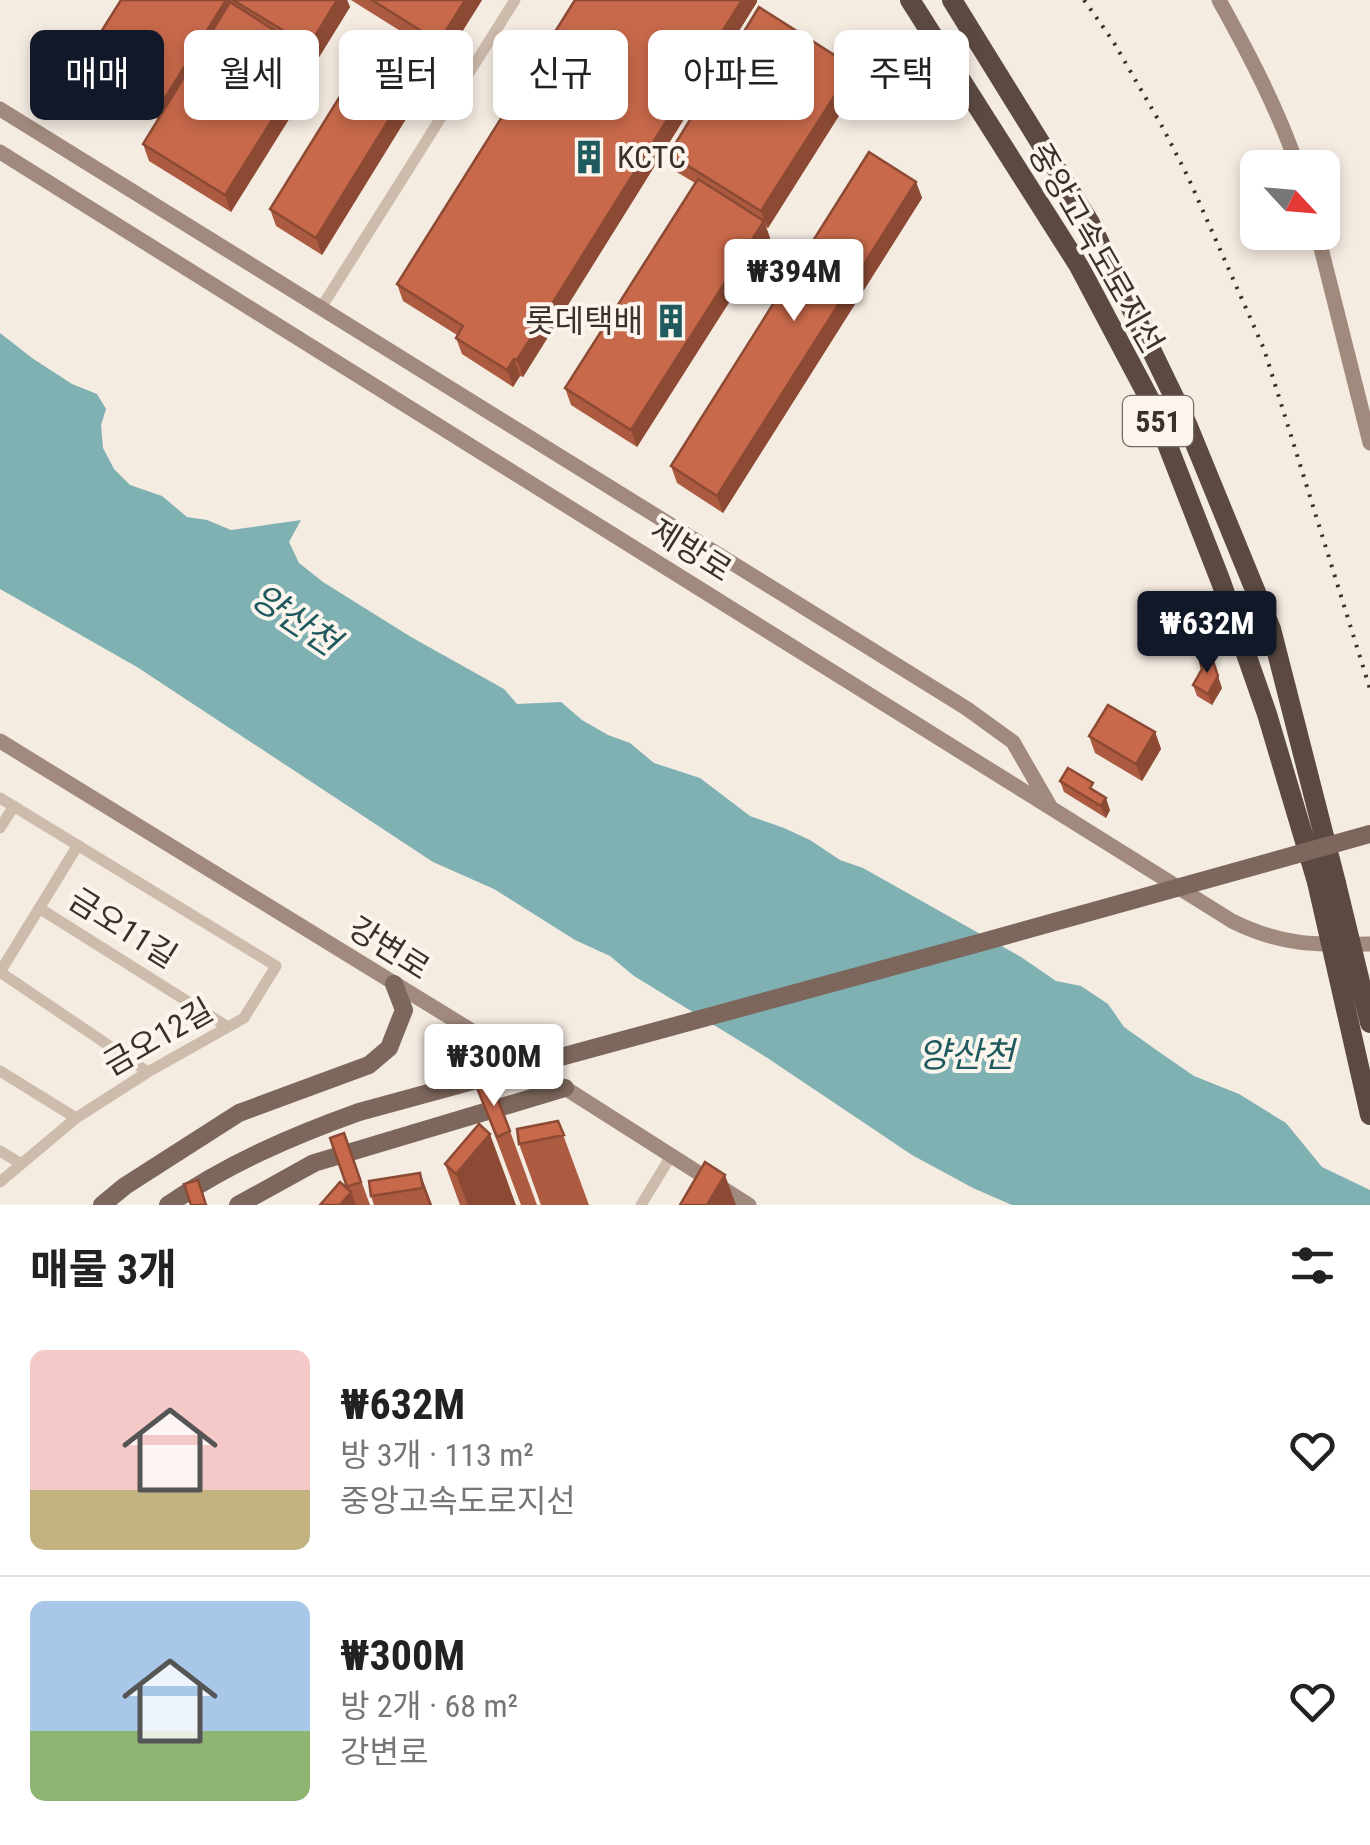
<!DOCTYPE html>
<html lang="ko">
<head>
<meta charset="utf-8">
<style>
	:root { --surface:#fff; --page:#f2f2f2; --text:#222; --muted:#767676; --line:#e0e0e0; --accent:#111827 }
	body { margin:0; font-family:"Roboto Condensed","Noto Sans KR",sans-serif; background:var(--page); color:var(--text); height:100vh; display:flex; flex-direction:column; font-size:38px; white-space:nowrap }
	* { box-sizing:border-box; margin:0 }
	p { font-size:32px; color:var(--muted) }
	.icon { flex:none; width:55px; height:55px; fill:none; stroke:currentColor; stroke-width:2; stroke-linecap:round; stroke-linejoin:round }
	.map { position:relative; height:1205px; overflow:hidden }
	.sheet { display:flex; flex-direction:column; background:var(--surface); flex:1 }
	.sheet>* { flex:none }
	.guide { position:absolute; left:30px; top:30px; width:1310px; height:90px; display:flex; gap:20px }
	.needle { width:65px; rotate:116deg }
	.fabs { position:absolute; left:1240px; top:150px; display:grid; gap:20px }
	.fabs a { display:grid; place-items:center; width:100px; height:100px; border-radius:15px; background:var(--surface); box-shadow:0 5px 15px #0003; font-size:50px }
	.price { position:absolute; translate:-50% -85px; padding:0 22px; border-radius:10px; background:#fff; color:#222; font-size:32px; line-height:65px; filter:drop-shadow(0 2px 5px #0008) }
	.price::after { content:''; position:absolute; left:50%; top:60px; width:30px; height:22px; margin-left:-15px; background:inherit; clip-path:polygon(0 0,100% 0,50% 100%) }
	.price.on { background:var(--accent); color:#fff }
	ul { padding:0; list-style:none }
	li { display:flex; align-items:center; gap:30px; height:250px; padding:0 30px }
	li+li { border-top:2px solid var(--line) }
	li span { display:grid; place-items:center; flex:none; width:280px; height:200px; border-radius:15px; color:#555 }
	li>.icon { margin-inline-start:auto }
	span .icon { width:120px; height:120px; fill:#fffc; stroke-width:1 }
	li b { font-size:42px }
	h2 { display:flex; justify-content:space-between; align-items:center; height:120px; padding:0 30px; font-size:42px }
	.pill { padding:0 35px; border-radius:15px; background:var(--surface); box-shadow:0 5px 15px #0003; font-size:35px; line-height:90px }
	.pill.on { background:var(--accent); color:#fff }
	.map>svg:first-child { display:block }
	.water { fill:#7fb0b2 }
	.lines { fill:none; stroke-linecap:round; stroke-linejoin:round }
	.street { stroke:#cdbbac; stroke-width:11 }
	.secondary { stroke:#a18a7d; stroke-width:15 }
	.primary { stroke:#7d675c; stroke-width:18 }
	.highway { stroke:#5c4a42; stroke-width:20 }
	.rail { stroke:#3b302b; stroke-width:4; stroke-dasharray:2.5 8; stroke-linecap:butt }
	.primary-bridge { stroke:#7d675c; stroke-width:18 }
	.highway-bridge { stroke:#5c4a42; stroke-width:20 }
	.wall { fill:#ac5a40 }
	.shaded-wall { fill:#8c4a34 }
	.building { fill:#c8694b; stroke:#8c4a34; stroke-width:2.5 }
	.labels { text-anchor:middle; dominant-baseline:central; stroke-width:8; stroke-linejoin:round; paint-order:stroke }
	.shield { fill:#fbf5ee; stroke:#756b66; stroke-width:2.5 }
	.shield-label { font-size:30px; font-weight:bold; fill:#3b302b }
	.poi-label { font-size:32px; fill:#3b302b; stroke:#fbf5ee; text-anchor:start }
	.street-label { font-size:32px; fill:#3b302b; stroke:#fbf5ee }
	.water-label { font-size:35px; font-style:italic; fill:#1f5a5e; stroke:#fbf5ee }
</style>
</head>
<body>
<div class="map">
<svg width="1370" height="1205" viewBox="0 0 1370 1205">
	<rect width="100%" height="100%" fill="#f4ebe1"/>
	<!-- water -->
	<path class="water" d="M0 333 32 358 72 384 97 394 106 409 101 425 103 448 114 469 130 485 162 496 187 517 207 520 231 530 301 520 289 542 299 563 323 582 411 637 504 689 517 704 561 702 582 720 608 735 630 743 654 763 700 778 750 816 784 828 810 840 840 860 863 868 1021 957 1056 981 1081 986 1108 1004 1124 1027 1162 1054 1194 1076 1239 1094 1286 1123 1322 1167 1370 1190V1205H1012L973 1188 912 1155 766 1057 634 976 610 956 575 940 494 889 433 862 137 667 0 589Z"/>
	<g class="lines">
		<!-- street -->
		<path class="street" d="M321 308 515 0
			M0 798 276 966 244 1018 148 1072 76 1118 0 1182
			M0 828 14 806
			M78 845 0 972 148 1072
			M39 908 228 1027
			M0 1071 76 1118
			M0 1151 20 1163
			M641 1205 671 1156"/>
		<!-- secondary -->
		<path class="secondary" d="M1219 0C1249 54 1278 109 1298 168
			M0 109 966 708 1013 742 1051 808
			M0 152 1232 921C1282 946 1316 945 1370 944
			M1317 232 1370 443
			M0 741 565 1088 749 1205"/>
		<!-- primary -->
		<path class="primary" d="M102 1205 125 1186 239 1113 369 1065 389 1048 404 1010 394 984
			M238 1205 314 1163 565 1088"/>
		<!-- highway -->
		<path class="highway" d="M910 0 1079 266 1150 400 1221 582 1267 714 1317 882
			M952 0 1090 223 1187 424 1271 629 1336 883"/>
		<!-- rail -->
		<path class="rail" d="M1084 0 1113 41 1163 128 1188 177 1264 349 1370 689"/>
		<!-- primary-bridge -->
		<path class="primary-bridge" d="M168 1205C227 1164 292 1136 359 1112L979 943 1370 834"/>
		<!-- highway-bridge -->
		<path class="highway-bridge" d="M1317 882 1370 1115
			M1336 883 1370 1023"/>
	</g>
	<!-- wall -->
	<path class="wall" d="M121 0H347L350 7 316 62 319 71 231 212 149 161 143 144 158 119 90 76 84 59Z
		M351 0H482L445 59Z
		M757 2 523 377 520 376 513 387 462 354 456 338 457 335 403 301 397 284 501 119 499 114 526 78Z
		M859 84 768 228 766 227 770 238 637 447 571 405 565 388 695 183 675 171 669 154Z
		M403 97 409 114 322 255 276 226 270 209Z
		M916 182 922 198 723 513 677 483 671 466Z
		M1193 685 1222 688 1212 705 1197 696Z
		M1155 732 1161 749 1142 781 1095 753 1089 736Z
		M1060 781 1097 793 1110 810 1106 818 1064 792Z
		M477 1088 510 1131 537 1205H521Z
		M558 1121 589 1205H541L519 1144Z
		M344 1133 370 1205H320L348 1189 330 1138Z
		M445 1164 516 1205H460Z
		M420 1173 432 1205H374L371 1196Z"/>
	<!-- shaded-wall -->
	<path class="shaded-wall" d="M226 0H231L235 12 166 123 160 106Z
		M337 0H347L350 7 316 62 319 71 231 212 225 195 312 56 309 46Z
		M465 0H482L445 59 439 42Z
		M742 0H757V2L523 377 517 360Z
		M853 67 859 84 768 228 761 211Z
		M403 97 409 114 322 255 316 238Z
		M916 182 922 198 723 513 717 496Z
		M764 221 770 238 637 447 631 430Z
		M514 359 520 376 513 387 507 370Z
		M1213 661 1222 688 1212 705 1208 694Z
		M1155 732 1161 749 1142 781 1136 764Z
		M1106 798 1110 810 1106 818 1101 806Z
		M490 1134 516 1205H468L456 1174Z
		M420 1173 432 1205H429L423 1188Z
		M725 1175 736 1205H707Z
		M351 1192 356 1205H340Z"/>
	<!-- building -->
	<path class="building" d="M121 0H226L160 106 84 59Z
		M233 0H337L309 46Z
		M372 0H465L439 42Z
		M575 0H742L517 360 514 359 507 370 456 338 463 326 397 284 502 117 499 114 522 75 526 78Z
		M230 2 313 55 225 195 143 144Z
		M759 7 853 67 761 211 669 154Z
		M357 69 403 97 316 238 270 209Z
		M869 152 916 182 717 496 671 466Z
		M698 179 764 221 631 430 565 388Z
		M1206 657 1213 661 1218 676 1208 694 1193 685 1202 669 1200 661Z
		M1108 705 1155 732 1136 764 1089 736Z
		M1068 768 1093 783 1090 788 1106 798 1101 806 1060 781Z
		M491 1082 510 1131 497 1137 477 1088Z
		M558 1121 564 1135 519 1144 517 1129Z
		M479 1124 490 1134 456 1174 445 1164Z
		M344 1133 361 1182 347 1187 330 1138Z
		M705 1162 725 1175 707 1205H680Z
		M420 1173 423 1188 371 1196 369 1181Z
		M198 1180 206 1205H191L184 1184Z
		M340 1182 351 1192 340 1205H320Z"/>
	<!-- icons -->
	<defs>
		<g id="building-bare" transform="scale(2.7)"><path d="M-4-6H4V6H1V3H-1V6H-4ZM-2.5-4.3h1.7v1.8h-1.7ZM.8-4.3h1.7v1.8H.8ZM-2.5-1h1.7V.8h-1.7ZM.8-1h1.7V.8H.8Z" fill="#1f5a5e" stroke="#fbf5ee" stroke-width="2.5" paint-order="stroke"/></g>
	</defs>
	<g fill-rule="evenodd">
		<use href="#building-bare" x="589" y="157"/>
		<use href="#building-bare" x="671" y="321"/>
	</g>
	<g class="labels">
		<!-- shield labels -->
		<rect class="shield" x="1123" y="396" width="70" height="50" rx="8"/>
		<g class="shield-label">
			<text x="1158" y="421">551</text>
		</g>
		<!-- poi labels -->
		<g class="poi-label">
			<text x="617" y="157">KCTC</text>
			<text x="643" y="321" text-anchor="end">롯데택배</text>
		</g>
		<!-- street labels -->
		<g class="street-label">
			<text transform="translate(1096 248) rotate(60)">중앙고속도로지선</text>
			<text transform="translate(691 550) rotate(32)">제방로</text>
			<text transform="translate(123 928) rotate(32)">금오11길</text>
			<text transform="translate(389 948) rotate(32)">강변로</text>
			<text transform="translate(158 1037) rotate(-30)">금오12길</text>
		</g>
		<!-- water labels -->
		<g class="water-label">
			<text transform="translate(295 620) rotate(34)">양산천</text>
			<text x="966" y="1055">양산천</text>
		</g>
	</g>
</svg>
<div class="fabs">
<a><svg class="needle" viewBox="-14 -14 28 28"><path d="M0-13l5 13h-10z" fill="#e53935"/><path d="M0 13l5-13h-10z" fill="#767676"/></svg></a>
</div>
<b class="price" style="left:794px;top:324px">₩394M</b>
<b class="price on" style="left:1207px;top:676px">₩632M</b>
<b class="price" style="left:494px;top:1109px">₩300M</b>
<div class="guide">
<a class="pill on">매매</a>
<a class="pill">월세</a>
<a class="pill">필터</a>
<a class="pill">신규</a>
<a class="pill">아파트</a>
<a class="pill">주택</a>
</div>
</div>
<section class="sheet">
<h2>매물 3개<svg class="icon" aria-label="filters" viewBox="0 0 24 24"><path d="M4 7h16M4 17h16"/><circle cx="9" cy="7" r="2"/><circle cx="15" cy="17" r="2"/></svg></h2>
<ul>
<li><span style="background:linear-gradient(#f6c9c9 70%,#c2b280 0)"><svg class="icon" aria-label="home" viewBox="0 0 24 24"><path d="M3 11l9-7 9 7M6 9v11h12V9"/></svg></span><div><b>₩632M</b><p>방 3개 · 113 m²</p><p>중앙고속도로지선</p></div><svg class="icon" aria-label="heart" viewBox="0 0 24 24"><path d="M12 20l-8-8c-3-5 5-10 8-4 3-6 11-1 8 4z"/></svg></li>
<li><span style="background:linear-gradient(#a9c7e8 65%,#8fb573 0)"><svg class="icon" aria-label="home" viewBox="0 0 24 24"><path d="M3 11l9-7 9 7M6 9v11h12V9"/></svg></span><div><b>₩300M</b><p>방 2개 · 68 m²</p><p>강변로</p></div><svg class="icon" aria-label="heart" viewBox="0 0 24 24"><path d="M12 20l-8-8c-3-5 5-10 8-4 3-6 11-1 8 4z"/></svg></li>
</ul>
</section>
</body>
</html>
